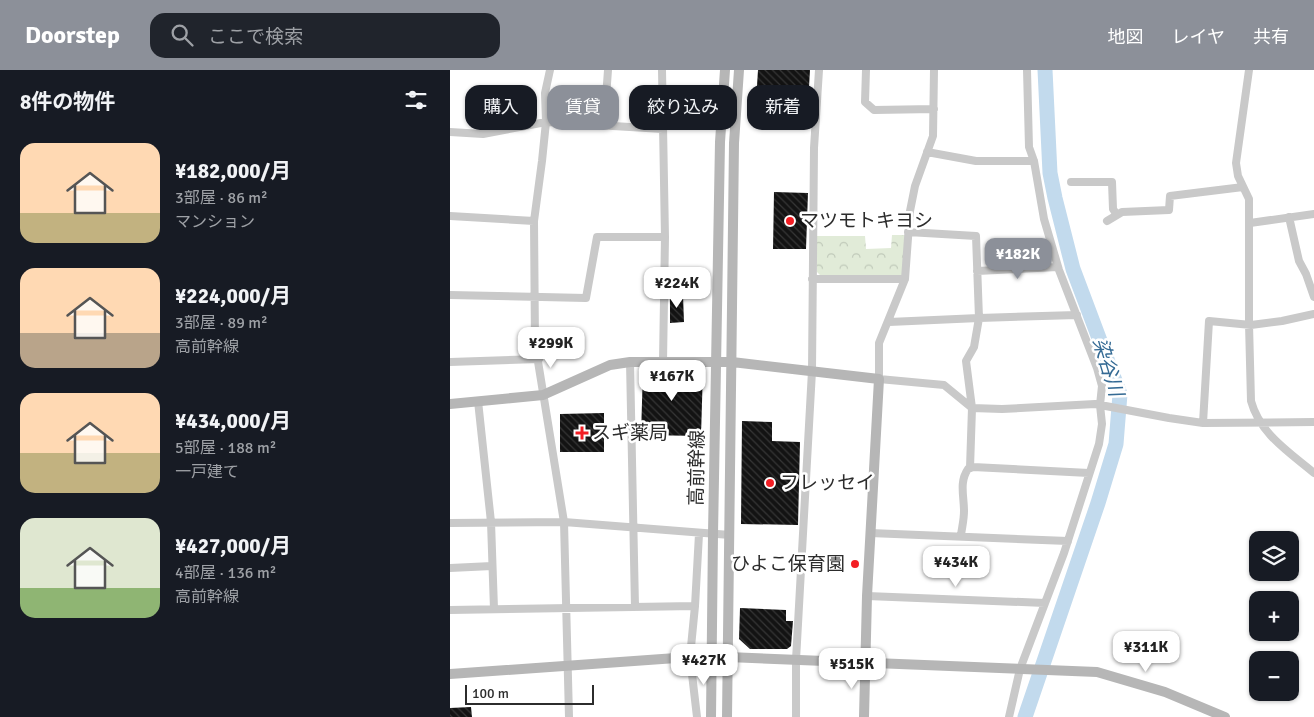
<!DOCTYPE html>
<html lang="ja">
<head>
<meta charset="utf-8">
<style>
	:root { --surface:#171b24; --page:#20242c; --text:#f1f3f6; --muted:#9ea1a6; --accent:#8c9099 }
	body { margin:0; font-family:Signika,"Noto Sans JP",sans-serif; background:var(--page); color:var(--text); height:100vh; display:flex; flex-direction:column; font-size:19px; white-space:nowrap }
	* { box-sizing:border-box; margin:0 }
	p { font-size:16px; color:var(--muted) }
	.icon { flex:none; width:28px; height:28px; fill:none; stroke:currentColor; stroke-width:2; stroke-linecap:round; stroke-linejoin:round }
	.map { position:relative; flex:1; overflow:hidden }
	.sheet { display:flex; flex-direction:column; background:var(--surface); width:450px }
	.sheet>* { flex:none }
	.banner { position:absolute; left:15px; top:15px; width:475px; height:45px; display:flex; gap:10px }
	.buttons { position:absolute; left:799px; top:461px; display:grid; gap:10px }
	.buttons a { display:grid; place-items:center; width:50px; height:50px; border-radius:10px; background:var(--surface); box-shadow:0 1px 4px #0004; font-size:25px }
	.scale { position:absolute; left:15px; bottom:12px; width:129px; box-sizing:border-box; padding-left:5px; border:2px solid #2c2c2c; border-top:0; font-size:14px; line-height:18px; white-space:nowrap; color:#2c2c2c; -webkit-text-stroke:4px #fff; paint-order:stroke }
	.price { position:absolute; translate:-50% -42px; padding:0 11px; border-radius:10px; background:#fff; color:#222; font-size:16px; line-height:32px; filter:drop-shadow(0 1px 2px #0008) }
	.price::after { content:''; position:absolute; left:50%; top:30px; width:15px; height:11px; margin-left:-8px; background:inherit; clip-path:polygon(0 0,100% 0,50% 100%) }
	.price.on { background:var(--accent); color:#fff }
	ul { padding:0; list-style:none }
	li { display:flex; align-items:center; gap:15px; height:125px; padding:0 20px }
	li span { display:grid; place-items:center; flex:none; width:140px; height:100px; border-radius:15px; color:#555 }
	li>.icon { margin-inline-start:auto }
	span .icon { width:60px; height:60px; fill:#fffc; stroke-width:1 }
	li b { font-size:21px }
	h2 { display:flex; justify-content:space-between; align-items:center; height:60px; padding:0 20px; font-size:21px }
	.chip { padding:0 18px; border-radius:15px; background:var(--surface); box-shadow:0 1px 4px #0004; font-size:18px; line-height:45px }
	.chip.on { background:var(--accent); color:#fff }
	header { display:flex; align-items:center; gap:30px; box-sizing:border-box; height:70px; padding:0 25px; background:var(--accent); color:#fff }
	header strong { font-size:24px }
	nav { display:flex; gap:28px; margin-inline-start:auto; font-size:18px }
	.search { width:350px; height:45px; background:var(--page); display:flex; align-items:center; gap:12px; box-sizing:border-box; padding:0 18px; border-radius:15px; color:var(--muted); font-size:19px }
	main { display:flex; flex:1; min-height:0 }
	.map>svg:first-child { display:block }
	.park { fill:url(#park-crowns) }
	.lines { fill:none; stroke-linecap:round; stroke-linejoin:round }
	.river { stroke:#c2daed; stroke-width:15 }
	.building { fill:url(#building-back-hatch) }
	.street { stroke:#c9c9c9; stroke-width:8 }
	.secondary { stroke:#b6b6b6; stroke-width:10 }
	.poi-dot { fill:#f31e24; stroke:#fff; stroke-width:2 }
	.labels { text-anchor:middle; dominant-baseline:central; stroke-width:5; stroke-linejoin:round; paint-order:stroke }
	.poi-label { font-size:19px; fill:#2c2c2c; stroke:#fff; text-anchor:start }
	.street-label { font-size:19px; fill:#2c2c2c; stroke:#fff }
	.water-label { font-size:20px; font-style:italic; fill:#346a94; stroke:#fff }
</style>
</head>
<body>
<header>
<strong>Doorstep</strong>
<div class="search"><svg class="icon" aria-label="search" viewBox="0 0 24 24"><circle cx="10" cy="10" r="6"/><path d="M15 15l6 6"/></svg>ここで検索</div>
<nav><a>地図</a><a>レイヤ</a><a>共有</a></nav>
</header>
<main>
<section class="sheet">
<h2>8件の物件<svg class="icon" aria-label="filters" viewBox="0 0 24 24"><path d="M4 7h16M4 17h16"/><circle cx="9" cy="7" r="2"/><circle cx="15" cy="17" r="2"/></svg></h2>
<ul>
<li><span style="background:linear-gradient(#ffd9b3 70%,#c2b280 0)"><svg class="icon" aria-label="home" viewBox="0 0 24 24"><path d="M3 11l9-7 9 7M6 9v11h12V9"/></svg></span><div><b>¥182,000/月</b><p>3部屋 · 86 m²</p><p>マンション</p></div></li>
<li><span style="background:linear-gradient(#ffd9b3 65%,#b9a48a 0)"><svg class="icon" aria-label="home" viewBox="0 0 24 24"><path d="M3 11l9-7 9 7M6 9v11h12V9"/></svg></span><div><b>¥224,000/月</b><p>3部屋 · 89 m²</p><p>高前幹線</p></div></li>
<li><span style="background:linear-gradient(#ffd9b3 60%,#c2b280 0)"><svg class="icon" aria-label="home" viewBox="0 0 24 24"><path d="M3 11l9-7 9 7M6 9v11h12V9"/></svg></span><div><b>¥434,000/月</b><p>5部屋 · 188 m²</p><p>一戸建て</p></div></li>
<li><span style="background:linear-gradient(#dfe7d0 70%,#8fb573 0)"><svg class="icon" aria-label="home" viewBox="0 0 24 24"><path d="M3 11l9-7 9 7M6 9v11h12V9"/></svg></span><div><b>¥427,000/月</b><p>4部屋 · 136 m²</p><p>高前幹線</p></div></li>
</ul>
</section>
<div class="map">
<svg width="864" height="647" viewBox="0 0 864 647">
	<defs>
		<pattern id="park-crowns" width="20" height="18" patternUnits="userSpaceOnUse" patternTransform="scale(1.25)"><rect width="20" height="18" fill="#e1ebd8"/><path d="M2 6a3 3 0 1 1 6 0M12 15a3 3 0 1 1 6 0" fill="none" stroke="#c1caba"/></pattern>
		<pattern id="building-back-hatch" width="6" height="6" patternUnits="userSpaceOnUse" patternTransform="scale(1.25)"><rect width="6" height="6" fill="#131313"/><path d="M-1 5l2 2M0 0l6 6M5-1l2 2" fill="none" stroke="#363636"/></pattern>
	</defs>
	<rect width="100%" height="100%" fill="#fff"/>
	<!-- park -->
	<path class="park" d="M442 165H456L452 205H370L367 202V166H415L416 179 441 178Z"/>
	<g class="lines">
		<!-- river -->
		<path class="river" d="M575 647 648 433 666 374 670 324 623 199 605 128 600 103 595 0"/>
	</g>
	<!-- building -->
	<path class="building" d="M308 0H360L358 34 306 31Z
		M324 122 358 123 356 179H323Z
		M220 226H233L234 252 220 253Z
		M193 299H253L251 366 191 365Z
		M154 343V382H110V344Z
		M292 351 322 352V371L350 372 348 455 291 454Z
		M290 538 336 540V551H343L341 576 337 579H300L289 569Z
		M21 637 22 647H0V638Z"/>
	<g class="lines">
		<!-- street -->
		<path class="street" d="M100 0 95 23 96 52 92 91 84 151 85 273 114 452 119 647
			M212 0 215 167 213 292
			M416 0 415 32 424 40 484 39
			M484 0 483 66 465 116 460 141 455 209 429 273V309L494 315 522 338 552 339 645 334 719 348 753 353 864 352
			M799 0 786 93 788 106 799 129V254L801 331C810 364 839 382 864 403
			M154 55 158 0
			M0 62 33 64 96 52 213 59
			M477 82 526 91H584
			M621 112H662L663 139 667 145
			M0 146 84 151
			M839 147 849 191 856 204 864 227
			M657 151 672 142 719 140 720 126 793 117
			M800 153 864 144
			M527 201 608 197
			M362 209H455
			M0 225 136 228 147 167H215
			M439 252 529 248 526 166 458 162
			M0 292 89 289
			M180 292 185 537
			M28 331 41 452 44 539
			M753 353 759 251 801 255 832 251 864 244
			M520 398 522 338 516 291 524 277 529 248 627 245
			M0 453 114 452 280 465
			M420 463 618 471
			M511 465C512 457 514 450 514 441 514 426 509 412 518 399L523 397 639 403
			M0 498 42 496
			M417 526 595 533
			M0 540 245 536
			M247 647 240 587 245 536 249 464
			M346 647V590L362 301 364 78 369 0
			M559 647 570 599 614 483 649 374 652 354 650 335 652 316 647 298 609 200 594 149 584 91 579 77 577 0"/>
		<!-- secondary -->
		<path class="secondary" d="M0 334 93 325 160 295 180 292H282L429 309 417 526 414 647
			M0 604 240 587H278L647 602 715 622 775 647
			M261 647 263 464 270 72 275 0
			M277 647 284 73 289 0"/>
	</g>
	<!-- markers -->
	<g class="poi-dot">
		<circle cx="340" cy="151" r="5"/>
		<path d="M129.5 355.5h5v5h5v5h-5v5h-5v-5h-5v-5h5z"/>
		<circle cx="320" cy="413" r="5"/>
		<circle cx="405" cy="494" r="5"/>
	</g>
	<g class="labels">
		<!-- poi labels -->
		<g class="poi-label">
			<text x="350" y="151">マツモトキヨシ</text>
			<text x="142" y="363">スギ薬局</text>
			<text x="330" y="413">フレッセイ</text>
			<text x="395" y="494" text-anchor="end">ひよこ保育園</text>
		</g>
		<!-- street labels -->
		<g class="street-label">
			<text transform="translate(247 398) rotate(-89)">高前幹線</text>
		</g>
		<!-- water labels -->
		<g class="water-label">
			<text transform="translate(658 297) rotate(73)">染谷川</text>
		</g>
	</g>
</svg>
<div class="buttons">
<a><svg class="icon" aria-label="layers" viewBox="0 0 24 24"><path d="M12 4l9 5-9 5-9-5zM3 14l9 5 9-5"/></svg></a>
<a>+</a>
<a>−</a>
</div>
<div class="scale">100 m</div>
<b class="price on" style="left:568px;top:210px">¥182K</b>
<b class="price" style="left:227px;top:239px">¥224K</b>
<b class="price" style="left:101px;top:299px">¥299K</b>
<b class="price" style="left:222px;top:332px">¥167K</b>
<b class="price" style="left:506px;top:518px">¥434K</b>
<b class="price" style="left:696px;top:603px">¥311K</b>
<b class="price" style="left:254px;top:616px">¥427K</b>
<b class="price" style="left:402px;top:620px">¥515K</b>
<div class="banner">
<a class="chip">購入</a>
<a class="chip on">賃貸</a>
<a class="chip">絞り込み</a>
<a class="chip">新着</a>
</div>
</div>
</main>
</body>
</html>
